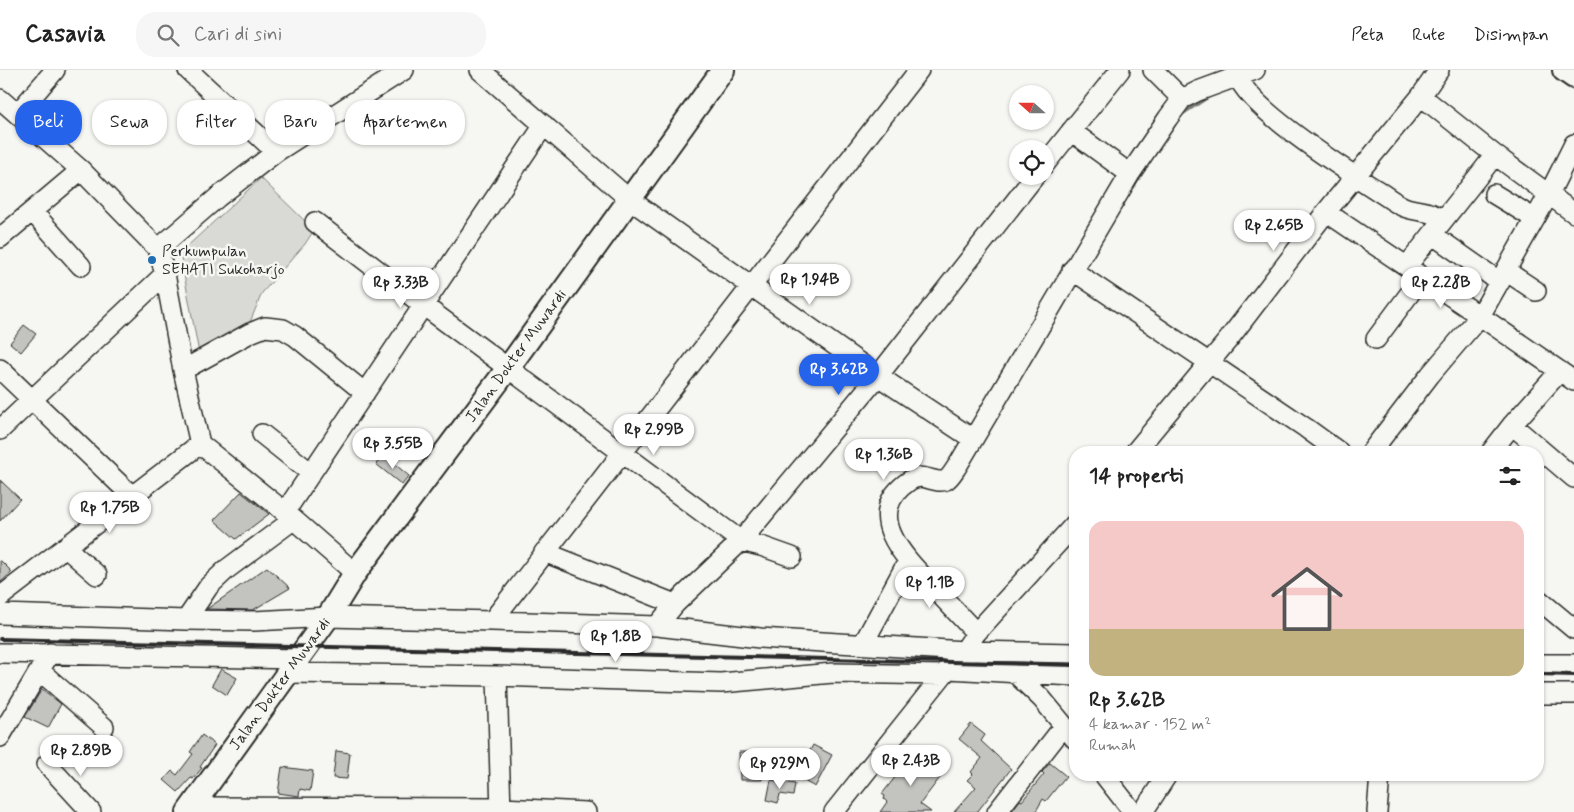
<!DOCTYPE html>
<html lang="id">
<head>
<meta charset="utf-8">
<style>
	:root { --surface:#fff; --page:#f6f6f6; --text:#222; --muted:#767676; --line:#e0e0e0; --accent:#2563eb }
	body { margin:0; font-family:Mynerve,sans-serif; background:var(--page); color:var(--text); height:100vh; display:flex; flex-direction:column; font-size:19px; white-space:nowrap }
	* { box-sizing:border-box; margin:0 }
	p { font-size:16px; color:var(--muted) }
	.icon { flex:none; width:28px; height:28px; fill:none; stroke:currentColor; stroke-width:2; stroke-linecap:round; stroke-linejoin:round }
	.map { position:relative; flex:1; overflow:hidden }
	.sheet { position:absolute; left:1069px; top:376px; width:475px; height:335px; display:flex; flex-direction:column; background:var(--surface); border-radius:20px; box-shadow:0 1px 4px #0004 }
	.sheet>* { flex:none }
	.top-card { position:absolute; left:15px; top:30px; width:475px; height:45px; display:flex; gap:10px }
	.needle { width:32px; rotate:291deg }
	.buttons { position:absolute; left:1009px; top:15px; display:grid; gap:10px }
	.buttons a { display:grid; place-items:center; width:45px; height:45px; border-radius:50%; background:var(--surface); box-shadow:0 1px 4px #0004; font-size:25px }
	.price { position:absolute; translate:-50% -42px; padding:0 11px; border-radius:18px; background:#fff; color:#222; font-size:16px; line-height:32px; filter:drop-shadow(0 1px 2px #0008) }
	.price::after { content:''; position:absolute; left:50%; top:30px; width:15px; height:11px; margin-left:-8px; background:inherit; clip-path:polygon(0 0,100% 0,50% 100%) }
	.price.selected { background:var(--accent); color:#fff }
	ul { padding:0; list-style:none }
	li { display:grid; align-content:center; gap:10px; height:265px; padding:0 20px }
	li span { display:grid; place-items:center; height:155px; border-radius:15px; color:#555 }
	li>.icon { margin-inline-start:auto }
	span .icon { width:90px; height:90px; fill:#fffc; stroke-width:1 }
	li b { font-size:21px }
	h2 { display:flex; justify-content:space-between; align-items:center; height:60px; padding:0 20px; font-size:21px }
	.chip { padding:0 18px; border-radius:20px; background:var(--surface); box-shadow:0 1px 4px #0004; font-size:18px; line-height:45px }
	.chip.selected { background:var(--accent); color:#fff }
	header { display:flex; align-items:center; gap:30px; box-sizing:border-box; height:70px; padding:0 25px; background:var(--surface); border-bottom:1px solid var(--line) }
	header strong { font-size:24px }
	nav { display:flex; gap:28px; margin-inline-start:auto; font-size:18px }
	.search { width:350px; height:45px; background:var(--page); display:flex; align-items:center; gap:12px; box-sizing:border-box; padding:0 18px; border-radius:20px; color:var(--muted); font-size:19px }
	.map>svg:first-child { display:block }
	.green { fill:#d9d9d5; stroke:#828280 }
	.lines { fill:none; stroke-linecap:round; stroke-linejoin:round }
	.stream { stroke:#7a7a78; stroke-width:4.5 }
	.building { fill:#c3c3c0; stroke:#2b2b2b }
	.minor-casing { stroke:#2b2b2b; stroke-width:22 }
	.major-casing { stroke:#2b2b2b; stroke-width:26 }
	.minor { stroke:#f6f6f2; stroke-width:19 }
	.major { stroke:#f6f6f2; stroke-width:22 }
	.rail { stroke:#2b2b2b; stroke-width:4 }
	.poi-dot { fill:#1f6fb2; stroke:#f6f6f2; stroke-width:2 }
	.labels { text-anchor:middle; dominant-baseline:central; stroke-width:5; stroke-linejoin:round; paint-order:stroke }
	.poi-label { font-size:16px; fill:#2b2b2b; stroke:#f6f6f2; text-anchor:start }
	.street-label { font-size:16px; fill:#2b2b2b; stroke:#f6f6f2 }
</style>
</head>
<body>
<header>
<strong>Casavia</strong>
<div class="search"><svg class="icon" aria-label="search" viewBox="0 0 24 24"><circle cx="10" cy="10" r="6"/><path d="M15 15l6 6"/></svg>Cari di sini</div>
<nav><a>Peta</a><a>Rute</a><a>Disimpan</a></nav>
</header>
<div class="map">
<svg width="1574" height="742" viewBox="0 0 1574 742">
	<rect width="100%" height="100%" fill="#f6f6f2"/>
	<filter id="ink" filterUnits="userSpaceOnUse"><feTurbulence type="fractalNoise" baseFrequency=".02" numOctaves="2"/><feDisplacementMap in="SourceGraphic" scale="10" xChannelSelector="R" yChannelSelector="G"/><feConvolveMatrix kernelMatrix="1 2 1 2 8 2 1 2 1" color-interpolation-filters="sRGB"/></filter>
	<g filter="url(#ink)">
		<!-- green -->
		<path class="green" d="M261 108 314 160 305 174 262 223 241 274 202 299 180 183Z"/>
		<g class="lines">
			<!-- stream -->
			<path class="stream" d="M1181 44 1210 25"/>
		</g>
		<!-- building -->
		<path class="building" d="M24 255 36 264 21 282 10 273Z
			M384 385 409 406 402 415 376 394Z
			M0 410 20 429 0 451Z
			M241 422 269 444 236 469 214 450Z
			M0 490 12 502 0 513Z
			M267 497 290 518 253 540 207 539Z
			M221 599 237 608 227 625 212 615Z
			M42 619 61 634 48 658 25 647Z
			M971 654 985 665 981 671 1011 699 977 742H954L976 717 967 710 973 704 971 702 982 688 959 669Z
			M202 665 215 675 200 697 202 698 193 709 191 708 178 722 164 710 172 701 177 705 193 684 190 682Z
			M813 675 832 685 815 717 796 707Z
			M336 681 350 683 347 709 333 708Z
			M739 682H761L762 710H740Z
			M914 683 942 705 920 734 931 742H880L887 732 884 729 885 726 882 724Z
			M1050 693 1066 706 1046 731 1043 729 1036 741 1038 742H1011L1020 730 1022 731 1044 704 1042 702Z
			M282 697 313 701 310 721 300 719 299 726 278 723Z
			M771 710 795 714 793 726 780 724 778 733 767 730Z"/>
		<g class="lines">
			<!-- minor casing -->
			<g class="minor-casing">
				<path id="minor" d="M188 0 276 82
					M480 0 629 129 878 306 973 369
					M1153 0 1182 29
					M1238 6C1248 38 1344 99 1375 119 1385 125 1394 133 1404 137 1420 143 1429 139 1443 150
					M1421 26 1495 85 1574 143
					M0 29 81 100 158 179 165 204 183 300 200 374 285 442 355 503
					M17 44 55 0
					M1071 61 1130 104
					M1045 94 1120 0
					M1494 124 1535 149
					M32 141 81 196
					M1326 142 1480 246 1574 311
					M315 152 423 235 741 471 761 476 792 487
					M1433 165 1500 212
					M0 168 81 100
					M158 179 218 127 276 82 404 0
					M1407 196 1495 85
					M1072 200 1306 358 1339 382
					M1506 201 1536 221
					M1376 269 1422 207
					M0 299 132 426
					M183 300 250 263 265 257 283 259 295 266 365 323
					M1512 355 1574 408
					M0 360 165 204
					M262 364 311 403
					M1135 382 1228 270 1326 142 1421 26 1439 0
					M1371 382 1430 305 1480 246 1549 124 1574 74
					M1491 382 1512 355 1560 301
					M285 442 544 55
					M65 477 97 505
					M544 482 675 534
					M0 527 200 374
					M1538 529 1574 559
					M0 544 186 550 254 551 328 547 492 551 657 556 760 568 964 581 1075 583
					M186 550 209 516 227 499 293 450
					M492 551 919 0
					M657 556 675 534 741 471 878 306 1035 106
					M976 563C962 548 948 533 934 518 906 489 860 445 909 411 923 401 935 415 946 410 951 407 955 399 958 395L1130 104 1168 48 1182 29 1198 21 1255 0
					M863 574 908 491
					M0 583 298 589
					M1538 594H1574
					M949 599 1075 606
					M40 601 104 657
					M288 603 497 606 721 613 833 603 943 605
					M1015 603 1042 629 1075 669
					M497 606 501 742
					M1538 624H1574
					M0 667 50 583
					M47 694 91 742
					M1104 705 1133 742
					M191 738 209 737 501 738 586 742
					M834 742 943 605 964 581 976 563 1075 454
					M997 742 1064 656
					M1143 742 1167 705
					M1377 742 1380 705"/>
			</g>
			<!-- major casing -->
			<g class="major-casing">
				<path id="major" d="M1564 0 1574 7
					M188 742 328 547 355 503 508 298 723 0"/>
			</g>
			<!-- minor -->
			<use href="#minor" class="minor"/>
			<!-- major -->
			<use href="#major" class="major"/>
			<!-- rail -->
			<path class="rail" d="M0 569 1075 595
				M1538 604 1574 605"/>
		</g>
	</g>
	<!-- markers -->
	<circle class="poi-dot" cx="152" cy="190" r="5"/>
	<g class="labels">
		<!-- poi labels -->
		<g class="poi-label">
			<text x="162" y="181">Perkumpulan<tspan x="162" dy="18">SEHATI Sukoharjo</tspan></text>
		</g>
		<!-- street labels -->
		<g class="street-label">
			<text transform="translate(516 286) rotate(-54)">Jalan Dokter Muwardi</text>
			<text transform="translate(280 614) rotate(-54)">Jalan Dokter Muwardi</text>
		</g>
	</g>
</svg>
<div class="buttons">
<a><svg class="needle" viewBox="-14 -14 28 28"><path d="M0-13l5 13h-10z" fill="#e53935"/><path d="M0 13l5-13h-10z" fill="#767676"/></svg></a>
<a><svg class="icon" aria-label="locate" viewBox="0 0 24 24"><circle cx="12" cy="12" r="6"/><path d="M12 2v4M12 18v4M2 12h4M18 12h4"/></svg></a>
</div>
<b class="price" style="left:1274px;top:182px">Rp 2.65B</b>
<b class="price" style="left:810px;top:236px">Rp 1.94B</b>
<b class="price" style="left:401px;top:239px">Rp 3.33B</b>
<b class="price" style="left:1441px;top:239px">Rp 2.28B</b>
<b class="price selected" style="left:839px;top:326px">Rp 3.62B</b>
<b class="price" style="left:654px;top:386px">Rp 2.99B</b>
<b class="price" style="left:393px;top:400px">Rp 3.55B</b>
<b class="price" style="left:884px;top:411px">Rp 1.36B</b>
<b class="price" style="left:110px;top:464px">Rp 1.75B</b>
<b class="price" style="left:930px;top:539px">Rp 1.1B</b>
<b class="price" style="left:616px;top:593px">Rp 1.8B</b>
<b class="price" style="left:81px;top:707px">Rp 2.89B</b>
<b class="price" style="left:911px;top:717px">Rp 2.43B</b>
<b class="price" style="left:780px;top:720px">Rp 929M</b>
<div class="top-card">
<a class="chip selected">Beli</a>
<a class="chip">Sewa</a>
<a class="chip">Filter</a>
<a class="chip">Baru</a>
<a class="chip">Apartemen</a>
</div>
<section class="sheet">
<h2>14 properti<svg class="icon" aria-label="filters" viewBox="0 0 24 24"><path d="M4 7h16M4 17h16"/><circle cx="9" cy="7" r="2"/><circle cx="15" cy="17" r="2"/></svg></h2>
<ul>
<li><span style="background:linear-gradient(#f6c9c9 70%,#c2b280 0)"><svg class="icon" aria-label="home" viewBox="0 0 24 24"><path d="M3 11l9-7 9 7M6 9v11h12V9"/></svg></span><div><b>Rp 3.62B</b><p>4 kamar · 152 m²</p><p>Rumah</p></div></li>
</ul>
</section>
</div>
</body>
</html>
